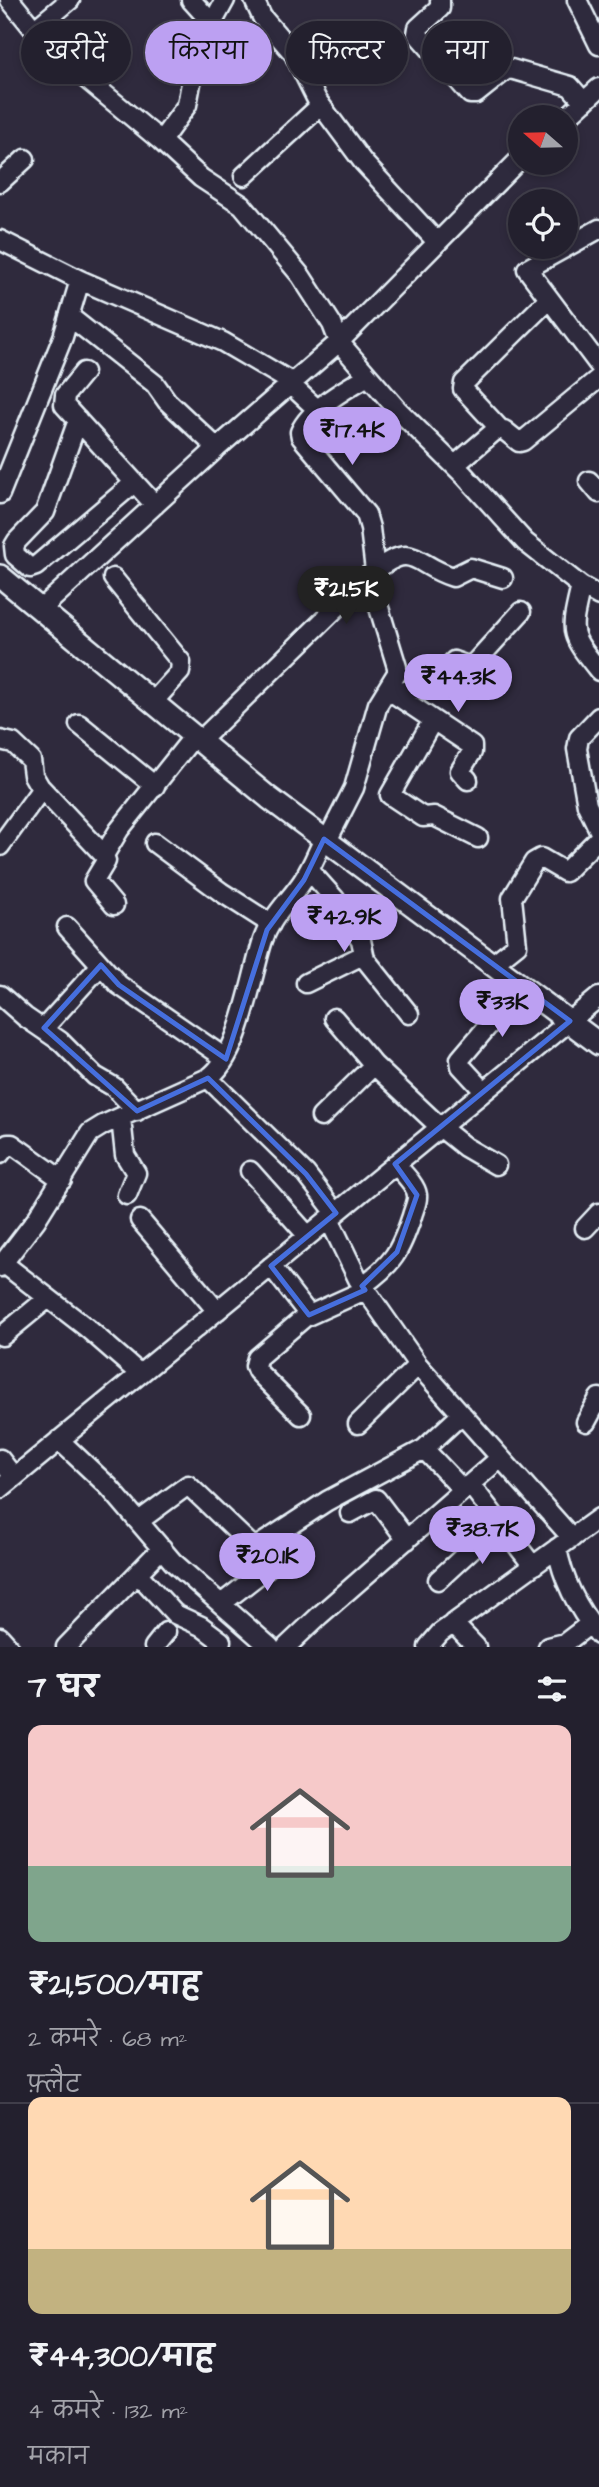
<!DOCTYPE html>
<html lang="hi">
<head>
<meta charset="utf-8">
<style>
	:root { --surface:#23202e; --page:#2f2d3a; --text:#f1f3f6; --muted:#a3a3aa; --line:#403e4a; --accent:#bca0f2 }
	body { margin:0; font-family:"Architects Daughter","Playpen Sans Deva",sans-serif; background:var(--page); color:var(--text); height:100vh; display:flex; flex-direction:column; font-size:26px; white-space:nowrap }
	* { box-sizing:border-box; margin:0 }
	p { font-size:23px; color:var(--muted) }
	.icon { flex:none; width:38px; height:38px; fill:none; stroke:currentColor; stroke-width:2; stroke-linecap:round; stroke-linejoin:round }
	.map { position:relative; height:1647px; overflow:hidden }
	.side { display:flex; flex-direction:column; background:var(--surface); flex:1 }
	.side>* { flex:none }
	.banner { position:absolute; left:21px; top:21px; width:558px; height:63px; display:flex; gap:14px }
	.needle { width:46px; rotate:290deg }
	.fabs { position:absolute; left:508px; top:105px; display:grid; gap:14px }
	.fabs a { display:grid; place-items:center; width:70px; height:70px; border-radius:50%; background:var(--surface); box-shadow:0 4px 10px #0003,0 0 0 2px var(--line); font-size:35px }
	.price { position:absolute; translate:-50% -60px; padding:0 16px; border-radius:24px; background:var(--accent); color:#111; font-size:23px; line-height:46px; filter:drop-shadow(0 2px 4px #0008) }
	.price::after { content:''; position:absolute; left:50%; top:42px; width:21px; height:16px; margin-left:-10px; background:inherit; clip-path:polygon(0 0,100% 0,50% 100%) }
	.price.current { background:#222; color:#fff }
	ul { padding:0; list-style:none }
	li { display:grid; align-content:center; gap:14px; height:371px; padding:0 28px }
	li+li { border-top:2px solid var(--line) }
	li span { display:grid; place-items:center; height:217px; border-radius:14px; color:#555 }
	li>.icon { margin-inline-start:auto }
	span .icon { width:126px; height:126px; fill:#fffc; stroke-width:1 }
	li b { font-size:30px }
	h2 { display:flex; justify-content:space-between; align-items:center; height:84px; padding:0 28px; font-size:30px }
	.tag { padding:0 24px; border-radius:32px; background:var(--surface); box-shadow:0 4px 10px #0003,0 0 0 2px var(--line); font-size:24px; line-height:63px }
	.tag.current { background:var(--accent); color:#111 }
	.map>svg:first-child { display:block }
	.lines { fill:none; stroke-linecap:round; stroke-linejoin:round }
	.minor-casing { stroke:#e8f1f8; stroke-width:23 }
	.major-casing { stroke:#e8f1f8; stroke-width:26 }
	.minor { stroke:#2f2a3d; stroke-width:18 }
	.major { stroke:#2f2a3d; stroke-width:21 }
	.marked { fill:none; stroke:#466fde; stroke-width:5; stroke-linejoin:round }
</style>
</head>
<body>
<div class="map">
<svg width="599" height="1647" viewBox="0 0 599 1647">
	<rect width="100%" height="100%" fill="#2f2a3d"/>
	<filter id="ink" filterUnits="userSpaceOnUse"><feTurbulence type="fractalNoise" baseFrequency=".0143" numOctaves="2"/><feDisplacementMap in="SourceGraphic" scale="14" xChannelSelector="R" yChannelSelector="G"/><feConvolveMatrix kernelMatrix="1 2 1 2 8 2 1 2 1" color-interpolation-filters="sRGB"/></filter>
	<g filter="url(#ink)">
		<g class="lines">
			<!-- minor casing -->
			<g class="minor-casing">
				<path id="minor" d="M10 0 49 48 161 141 201 178 242 205 301 276 332 324 339 342 398 410 464 475 525 542 581 586 599 596
					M191 0 211 22
					M254 0 262 17 294 54 317 100 363 162 437 242
					M440 0V8L418 28 417 34 470 94H476L506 70 511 69 570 86 584 102
					M577 0 599 45
					M34 30 70 0
					M565 119 599 88
					M161 141 187 105 197 51 225 0
					M244 176 321 105
					M0 182 25 159
					M599 229 527 269 599 365
					M0 240 80 280 223 342 293 383
					M69 316 155 384 167 401 217 448
					M84 372 65 395 64 405 155 505
					M368 376C347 388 310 409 300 432L301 437 366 514 370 528 375 571
					M291 385 319 411
					M78 420 45 512 17 541 14 546 15 555 30 568 36 566 134 483
					M500 429 463 389 464 383 549 299
					M455 465 496 430H504L519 442 523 441 599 378
					M589 481 599 493
					M0 494 63 337 80 280
					M113 578 181 662 180 672 153 702
					M581 586C570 634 568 632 599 671
					M40 610 217 448 339 342 520 159
					M390 691 472 746V752L460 771 468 780
					M398 696 405 691 429 688 454 661 471 667 521 612
					M599 717 579 738 577 749 587 805 599 830
					M433 720 390 795 423 817 434 816 478 838
					M79 724 155 786
					M0 740 13 743 31 760 33 775 40 787V791L0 846
					M200 741 373 572C415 540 412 564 453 577L471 568 503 578
					M40 787 104 855 106 861 94 881 114 905
					M327 841 354 788 378 704 397 673V667L369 575
					M155 843 221 892 271 924
					M104 855 119 830 194 736
					M309 870 335 899 361 940 365 959 409 1014
					M67 927 119 985 225 1058
					M493 964 517 945 512 898 534 862 541 858 565 872 599 838
					M306 983 363 955
					M0 995 25 1017 60 1041 95 1076 114 1087 137 1111
					M334 1018 374 1065 440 1127 465 1147 496 1165
					M44 1028 101 965
					M208 1078 306 1174 336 1213
					M484 1091 461 1066 460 1059 522 986
					M321 1117 374 1065
					M121 1118 125 1155 136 1173 127 1195
					M0 1154 8 1144H12L62 1180
					M250 1171 308 1236
					M329 1219 358 1279 418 1365 572 1538
					M140 1220 217 1311
					M585 1228 599 1213
					M3 1263 87 1328 140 1374
					M271 1266 309 1315
					M0 1267 36 1220 90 1133 103 1125 208 1078C240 1057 251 976 263 940 271 917 289 901 302 882 311 869 317 853 324 839
					M362 1286C393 1264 400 1252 412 1216 413 1211 418 1202 417 1195 416 1185 402 1172 395 1164
					M2 1336 47 1299
					M301 1415 257 1371 255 1366 257 1358 305 1317 365 1290
					M586 1422 599 1398
					M358 1424 418 1365
					M59 1440 109 1487 173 1562 270 1647
					M424 1449 462 1414
					M0 1459 14 1477
					M470 1484 533 1566
					M0 1489 599 997
					M350 1513 376 1499 407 1540
					M139 1521 188 1485 251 1545 258 1546 327 1501 424 1449 463 1490
					M557 1548C563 1582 578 1609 599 1635
					M138 1574 175 1614 201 1626 221 1641
					M438 1580 500 1523
					M221 1604 289 1551
					M453 1623 476 1647
					M0 1637 9 1647
					M66 1647 162 1548
					M154 1647 166 1632
					M286 1647 320 1615 500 1458
					M428 1647 440 1633 599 1518
					M548 1647 565 1643 590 1624"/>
			</g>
			<!-- major casing -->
			<g class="major-casing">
				<path id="major" d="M0 576 269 798 599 1044"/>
			</g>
			<!-- minor -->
			<use href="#minor" class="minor"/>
			<!-- major -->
			<use href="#major" class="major"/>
		</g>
	</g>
	<!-- marked area -->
	<path class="marked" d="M324 839 570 1021 395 1164 417 1195 397 1252 362 1286 365 1290 309 1315 271 1266 336 1213 306 1174 208 1078 137 1111 44 1028 101 965 119 985 226 1059 267 930 304 880Z"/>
</svg>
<div class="fabs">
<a><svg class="needle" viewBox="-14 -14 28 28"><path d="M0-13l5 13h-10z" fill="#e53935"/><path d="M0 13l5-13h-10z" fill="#a3a3aa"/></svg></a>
<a><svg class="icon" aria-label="locate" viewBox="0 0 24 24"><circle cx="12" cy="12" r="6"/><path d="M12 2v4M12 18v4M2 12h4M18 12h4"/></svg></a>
</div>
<b class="price" style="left:352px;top:467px">₹17.4K</b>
<b class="price current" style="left:346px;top:626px">₹21.5K</b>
<b class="price" style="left:458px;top:714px">₹44.3K</b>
<b class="price" style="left:344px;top:954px">₹42.9K</b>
<b class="price" style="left:502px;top:1039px">₹33K</b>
<b class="price" style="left:482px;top:1566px">₹38.7K</b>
<b class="price" style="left:267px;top:1593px">₹20.1K</b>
<div class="banner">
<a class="tag">खरीदें</a>
<a class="tag current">किराया</a>
<a class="tag">फ़िल्टर</a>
<a class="tag">नया</a>
</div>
</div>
<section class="side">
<h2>7 घर<svg class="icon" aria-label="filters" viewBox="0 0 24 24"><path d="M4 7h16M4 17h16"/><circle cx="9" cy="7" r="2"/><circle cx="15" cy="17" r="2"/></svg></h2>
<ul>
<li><span style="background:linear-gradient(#f6c9c9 65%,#7fa58c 0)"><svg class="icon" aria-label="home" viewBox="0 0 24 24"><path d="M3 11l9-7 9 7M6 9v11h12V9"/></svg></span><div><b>₹21,500/माह</b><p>2 कमरे · 68 m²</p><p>फ़्लैट</p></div></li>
<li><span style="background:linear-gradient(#ffd9b3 70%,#c2b280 0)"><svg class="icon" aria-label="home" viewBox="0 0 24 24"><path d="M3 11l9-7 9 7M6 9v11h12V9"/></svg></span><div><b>₹44,300/माह</b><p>4 कमरे · 132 m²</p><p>मकान</p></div></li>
</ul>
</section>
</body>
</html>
